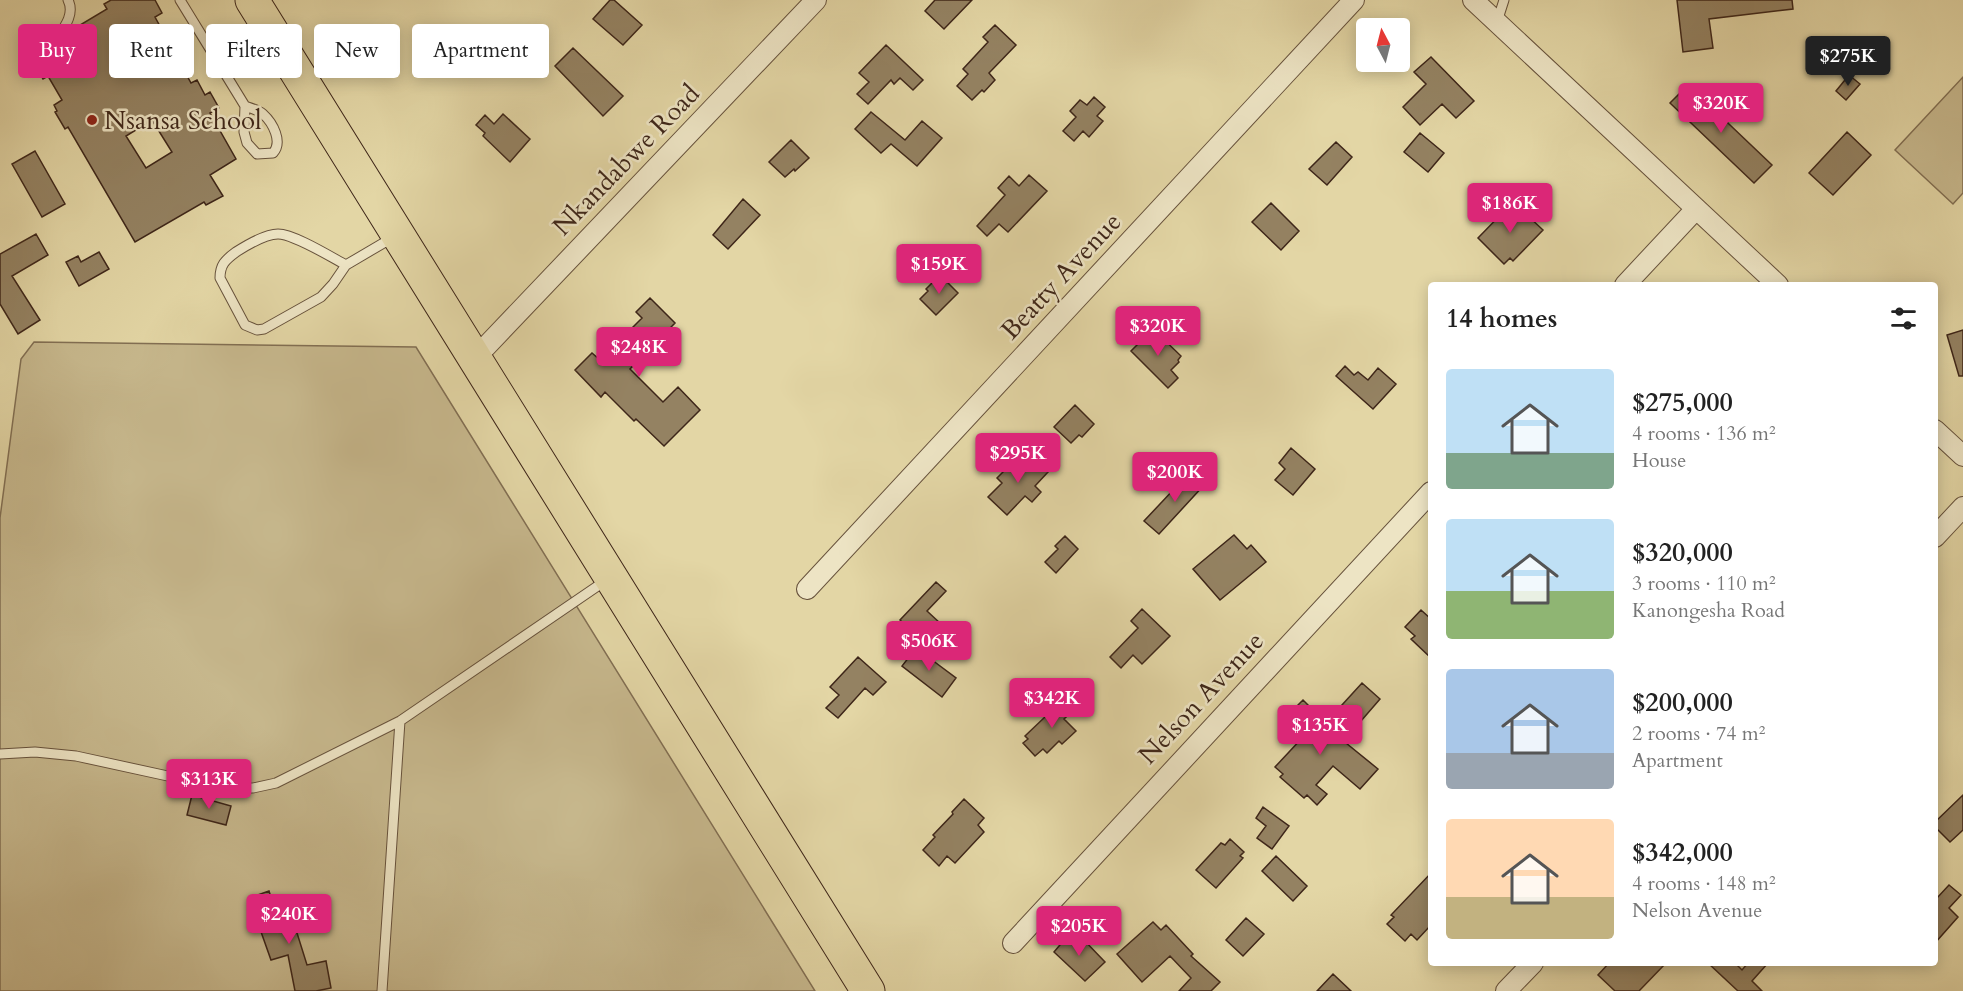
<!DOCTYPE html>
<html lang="en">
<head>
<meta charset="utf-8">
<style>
	:root { --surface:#fff; --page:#f2f2f2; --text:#222; --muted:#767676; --accent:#db2777 }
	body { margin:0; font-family:Cardo,serif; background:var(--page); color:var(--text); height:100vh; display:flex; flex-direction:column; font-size:22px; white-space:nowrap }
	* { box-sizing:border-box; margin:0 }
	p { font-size:20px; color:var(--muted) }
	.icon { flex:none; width:33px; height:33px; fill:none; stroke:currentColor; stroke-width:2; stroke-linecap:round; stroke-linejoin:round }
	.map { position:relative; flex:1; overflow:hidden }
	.panel { position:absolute; left:1428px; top:282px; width:510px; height:684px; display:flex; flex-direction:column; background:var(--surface); border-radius:6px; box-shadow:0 3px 15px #0003 }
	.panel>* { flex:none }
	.top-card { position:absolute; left:18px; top:24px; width:570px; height:54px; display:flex; gap:12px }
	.needle { width:39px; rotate:353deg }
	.tools { position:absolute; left:1356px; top:18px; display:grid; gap:12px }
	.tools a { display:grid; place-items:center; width:54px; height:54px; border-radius:6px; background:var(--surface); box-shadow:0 3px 15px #0003; font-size:30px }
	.price { position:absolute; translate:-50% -51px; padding:0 14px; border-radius:6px; background:var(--accent); color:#fff; font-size:20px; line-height:39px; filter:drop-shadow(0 2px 3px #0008) }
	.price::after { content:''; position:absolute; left:50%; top:36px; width:18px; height:14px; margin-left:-9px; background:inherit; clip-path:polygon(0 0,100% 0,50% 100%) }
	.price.current { background:#222; color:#fff }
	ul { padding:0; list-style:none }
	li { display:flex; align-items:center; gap:18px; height:150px; padding:0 18px }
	li span { display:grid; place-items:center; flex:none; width:168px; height:120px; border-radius:6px; color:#555 }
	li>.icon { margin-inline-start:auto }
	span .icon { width:72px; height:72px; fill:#fffc; stroke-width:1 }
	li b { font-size:26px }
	h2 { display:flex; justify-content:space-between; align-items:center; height:72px; padding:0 18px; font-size:26px }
	.pill { padding:0 21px; border-radius:6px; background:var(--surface); box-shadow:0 3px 15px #0003; font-size:21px; line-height:54px }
	.pill.current { background:var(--accent); color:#fff }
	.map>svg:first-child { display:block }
	.pitch { fill:#c7b88d; stroke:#826f53; stroke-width:1.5 }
	.building { fill:#948262; stroke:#3e2619; stroke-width:1.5; fill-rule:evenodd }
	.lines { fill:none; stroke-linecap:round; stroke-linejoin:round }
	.lane-casing { stroke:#67523c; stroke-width:11 }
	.street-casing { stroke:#67523c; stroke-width:22 }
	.highway-casing { stroke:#3e2619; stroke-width:35 }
	.lane { stroke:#ede4c4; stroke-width:9 }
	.street { stroke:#ede4c4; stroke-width:20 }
	.highway { stroke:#e3d6a5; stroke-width:33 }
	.poi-dot { fill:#8f2418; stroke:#ede4c4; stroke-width:2 }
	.labels { text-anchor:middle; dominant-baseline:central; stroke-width:5; stroke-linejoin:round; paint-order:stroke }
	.poi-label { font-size:26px; fill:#3e2619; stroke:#ede4c4; text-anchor:start }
	.street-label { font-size:26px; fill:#3e2619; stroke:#ede4c4 }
</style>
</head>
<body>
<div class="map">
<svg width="1963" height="991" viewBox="0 0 1963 991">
	<rect width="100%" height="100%" fill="#e3d6a5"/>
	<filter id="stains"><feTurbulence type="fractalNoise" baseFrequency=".00333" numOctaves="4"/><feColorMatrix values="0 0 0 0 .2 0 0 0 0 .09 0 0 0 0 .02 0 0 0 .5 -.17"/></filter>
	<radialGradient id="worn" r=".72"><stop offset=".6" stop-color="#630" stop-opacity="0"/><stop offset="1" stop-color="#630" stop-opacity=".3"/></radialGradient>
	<!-- pitch -->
	<path class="pitch" d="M1963 77V193L1953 204 1895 150Z
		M34 342 416 347 815 991H0V518L21 359Z"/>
	<!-- building -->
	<path class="building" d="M111 0H155L162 13 155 17 191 83 197 80 205 95 210 92 219 108 210 113 236 159 210 175 223 196 206 205 204 202 135 242 68 127 65 129 55 112 57 111 54 105 62 100 48 76 43 79 33 62 71 40 68 34 70 31 107 9 104 4ZM152 120 172 152 146 168 126 136Z
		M610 0H614L642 25 623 45 593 19Z
		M935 0H972L944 29 925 11Z
		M1677 0H1792L1793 9 1709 19 1713 48 1683 52Z
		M995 25 1016 45 989 73 995 80 984 92 982 90 972 100 957 86 968 74 963 69 988 42 983 37Z
		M886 45 923 80 913 90 900 78 894 84 891 80 868 104 857 94 869 82 859 73Z
		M573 48 623 96 603 116 555 66Z
		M1431 57 1474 101 1456 118 1442 104 1420 125 1403 107 1426 84 1414 72Z
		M1849 75 1860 84 1846 100 1836 91Z
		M1688 85 1772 165 1754 183 1670 103Z
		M1094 97 1105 107 1097 116 1103 121 1089 137 1083 131 1074 141 1063 131 1076 117 1070 111 1080 100 1087 105Z
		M871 112 905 140 922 121 942 138 917 166 891 144 881 153 855 129Z
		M503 114 530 139 510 162 483 136 485 133 476 125 485 115 494 124Z
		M1847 132 1871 155 1833 195 1809 173Z
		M1420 133 1444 153 1428 172 1404 152Z
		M791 140 809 158 795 171 794 169 785 177 769 162Z
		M1336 142 1352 157 1327 185 1309 169Z
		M35 151 65 204 42 217 12 164Z
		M1029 175 1047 191 1008 232 999 224 987 236 977 226 1005 195 998 188 1009 176 1019 186Z
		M743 199 760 215 728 249 713 235Z
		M1513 202 1543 230 1513 261 1510 258 1504 264 1478 238Z
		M1271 203 1299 231 1281 250 1252 222Z
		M36 234 48 255 12 276 40 320 18 334 0 304V254Z
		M99 252 109 269 79 286 66 262 78 256 81 262Z
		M940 275 958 293 936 315 920 299 928 291 926 289Z
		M650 298 675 323 630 369 663 402 678 387 700 410 664 446 636 419 634 421 605 392 601 397 575 370 592 353 600 360 642 318 636 312Z
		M1153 329 1181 356 1178 360 1179 362 1171 370 1178 378 1168 388 1131 351Z
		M1963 330V376H1959L1947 335Z
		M1345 366 1354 375 1358 372 1368 380 1378 368 1396 384 1373 409 1336 376Z
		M1075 405 1094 424 1082 437 1079 435 1071 443 1054 427Z
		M1291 448 1315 469 1293 495 1275 480 1285 469 1279 463Z
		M1030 454 1048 472 1035 486 1041 492 1032 502 1025 496 1007 515 988 497 1002 483 997 478 1013 462 1018 467Z
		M1191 471 1205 484 1159 534 1144 521Z
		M1234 535 1247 549 1251 545 1266 562 1220 600 1193 569Z
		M1065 536 1078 549 1056 573 1045 562 1058 549 1055 546Z
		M936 582 946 591 927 611 941 624 924 642 900 620Z
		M1142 609 1170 636 1142 664 1133 655 1121 668 1110 657 1138 628 1131 621Z
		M1421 610 1431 619V658L1411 639 1415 636 1405 627Z
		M916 648 956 678 942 697 902 666Z
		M858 657 886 682 873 695 865 688 838 718 826 708 839 695 830 687Z
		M1362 683 1380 699 1361 721 1342 705Z
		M1068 695 1078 706 1064 719 1076 731 1062 744 1059 741 1047 753 1043 749 1035 756 1023 743 1028 739 1025 736Z
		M1303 700 1346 743 1378 769 1360 789 1333 766 1316 785 1327 794 1317 805 1307 795 1304 798 1280 777 1283 774 1275 767 1303 737 1284 719Z
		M192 795 231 806 226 825 187 815Z
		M1963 795V830L1950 842 1935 827V822Z
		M964 799 984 818 978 825 984 832 955 863 947 856 939 866 923 850 935 837 933 835 953 814 952 812Z
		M1263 807 1289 826 1272 849 1257 838 1266 826 1256 818Z
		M1230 839 1244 852 1240 856 1243 858 1216 888 1196 870 1221 843 1225 845Z
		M1276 856 1307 886 1293 901 1262 871Z
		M1431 873V925L1417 940 1411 934 1405 941 1387 924 1394 917 1391 915Z
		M1949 885 1961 895 1949 908 1958 917 1935 943V896L1937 898Z
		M269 891 274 907 278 906 285 925 298 913 308 923 297 933 307 965 326 961 331 988 316 991H295L288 955 271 960 249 898Z
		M1246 918 1264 934 1243 956 1226 940Z
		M1153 922 1161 930 1166 925 1193 954 1191 956 1220 982 1211 991H1179L1191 978 1170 956 1142 982 1117 954Z
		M1070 933 1078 941 1082 938 1105 962 1085 981 1054 952Z
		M1609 963H1666L1639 991H1615L1598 975Z
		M1708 963H1735L1742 970 1748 963H1768L1752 981 1762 991H1738Z
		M1333 974 1351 991H1317Z"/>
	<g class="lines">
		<!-- lane casing -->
		<g class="lane-casing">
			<path id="lane" d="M180 0 245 106 244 132 247 143 257 154 273 153C283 142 273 123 263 114 258 110 251 108 245 106
				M1497 22 1504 0
				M53 44C61 31 76 16 68 0
				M346 265C331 257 294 234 278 234 265 234 247 245 236 252 225 260 220 265 220 278L245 325 257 330 264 329 321 297 333 284 346 265 392 238
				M0 754 35 752 76 756 186 780 232 788H253L276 783 400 721 605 581
				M382 991 400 721"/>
		</g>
		<!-- street casing -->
		<g class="street-casing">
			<path id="street" d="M1473 0 1778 285
				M1625 285 1696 209
				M475 358 816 0
				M1935 430 1963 456
				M1935 537 1963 507
				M807 589 1354 0
				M1013 943 1431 492
				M1506 991 1533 963"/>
		</g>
		<!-- highway casing -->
		<g class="highway-casing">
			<path id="highway" d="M252 0 868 991"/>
		</g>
		<!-- lane -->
		<use href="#lane" class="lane"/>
		<!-- street -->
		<use href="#street" class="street"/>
		<!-- highway -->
		<use href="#highway" class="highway"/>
	</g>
	<!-- markers -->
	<circle class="poi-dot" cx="92" cy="120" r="6"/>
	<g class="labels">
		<!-- poi labels -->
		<g class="poi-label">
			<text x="104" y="120">Nsansa School</text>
		</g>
		<!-- street labels -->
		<g class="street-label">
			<text transform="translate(626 160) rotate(-46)">Nkandabwe Road</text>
			<text transform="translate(1061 276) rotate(-47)">Beatty Avenue</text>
			<text transform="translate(1201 698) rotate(-47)">Nelson Avenue</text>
		</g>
	</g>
	<rect width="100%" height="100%" filter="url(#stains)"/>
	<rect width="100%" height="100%" fill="url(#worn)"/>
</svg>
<div class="tools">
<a><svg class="needle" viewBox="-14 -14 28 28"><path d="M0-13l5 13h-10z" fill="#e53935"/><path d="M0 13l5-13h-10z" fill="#767676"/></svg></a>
</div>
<b class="price current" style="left:1848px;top:87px">$275K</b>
<b class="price" style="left:1721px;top:134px">$320K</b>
<b class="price" style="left:1510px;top:234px">$186K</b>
<b class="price" style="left:939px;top:295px">$159K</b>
<b class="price" style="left:1158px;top:357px">$320K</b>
<b class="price" style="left:639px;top:378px">$248K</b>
<b class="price" style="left:1018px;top:484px">$295K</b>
<b class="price" style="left:1175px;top:503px">$200K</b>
<b class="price" style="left:929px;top:672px">$506K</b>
<b class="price" style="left:1052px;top:729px">$342K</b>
<b class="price" style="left:1320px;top:756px">$135K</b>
<b class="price" style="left:209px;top:810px">$313K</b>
<b class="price" style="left:289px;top:945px">$240K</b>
<b class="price" style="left:1079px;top:957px">$205K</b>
<div class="top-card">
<a class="pill current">Buy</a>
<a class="pill">Rent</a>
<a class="pill">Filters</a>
<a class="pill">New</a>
<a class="pill">Apartment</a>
</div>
<section class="panel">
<h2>14 homes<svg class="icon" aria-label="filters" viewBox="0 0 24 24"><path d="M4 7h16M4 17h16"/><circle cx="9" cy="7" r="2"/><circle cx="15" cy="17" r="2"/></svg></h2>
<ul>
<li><span style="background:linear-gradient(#bfe0f5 70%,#7fa58c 0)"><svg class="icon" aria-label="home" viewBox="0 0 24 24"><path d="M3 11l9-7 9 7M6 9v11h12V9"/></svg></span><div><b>$275,000</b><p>4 rooms · 136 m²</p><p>House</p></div></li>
<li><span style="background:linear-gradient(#bfe0f5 60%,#8fb573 0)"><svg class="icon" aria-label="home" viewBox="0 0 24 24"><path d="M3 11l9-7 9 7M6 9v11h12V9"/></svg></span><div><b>$320,000</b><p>3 rooms · 110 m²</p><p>Kanongesha Road</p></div></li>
<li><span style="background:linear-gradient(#a9c7e8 70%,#9aa5b1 0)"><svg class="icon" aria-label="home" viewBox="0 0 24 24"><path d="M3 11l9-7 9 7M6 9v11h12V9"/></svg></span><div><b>$200,000</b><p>2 rooms · 74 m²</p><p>Apartment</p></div></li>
<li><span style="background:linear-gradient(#ffd9b3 65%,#c2b280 0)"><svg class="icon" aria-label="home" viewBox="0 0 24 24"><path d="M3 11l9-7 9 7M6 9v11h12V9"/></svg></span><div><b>$342,000</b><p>4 rooms · 148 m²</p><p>Nelson Avenue</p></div></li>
</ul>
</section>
</div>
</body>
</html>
